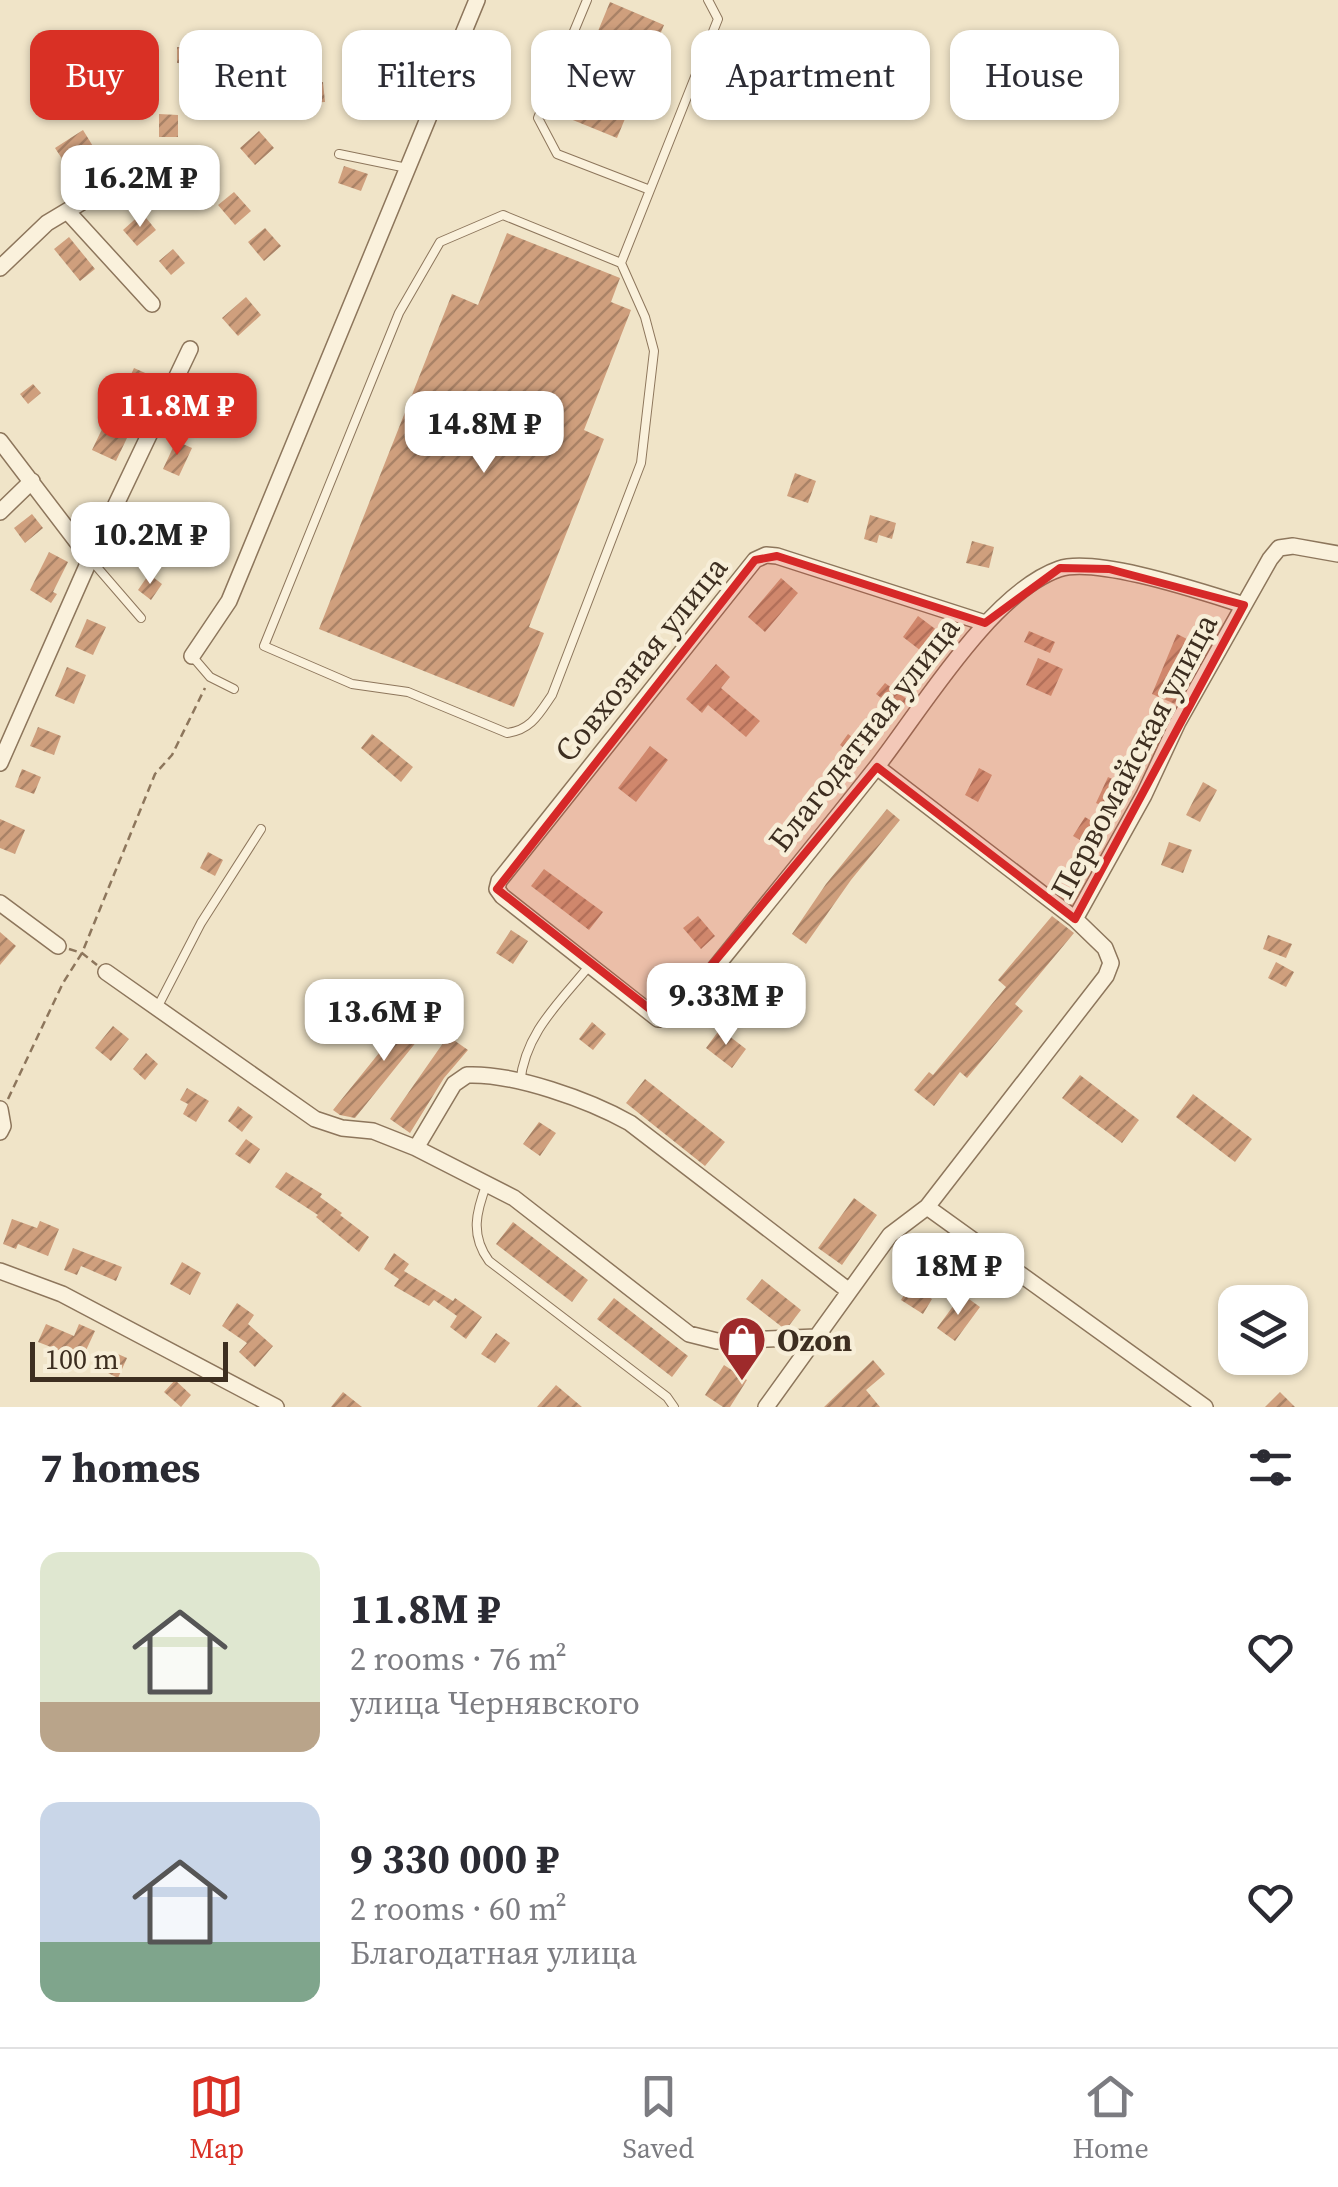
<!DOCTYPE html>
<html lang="en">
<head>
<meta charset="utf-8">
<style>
	:root { --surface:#fff; --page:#f7f7f7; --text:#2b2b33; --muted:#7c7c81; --line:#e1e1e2; --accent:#d93025 }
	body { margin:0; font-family:"Source Serif 4",serif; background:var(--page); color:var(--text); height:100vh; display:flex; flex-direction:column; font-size:38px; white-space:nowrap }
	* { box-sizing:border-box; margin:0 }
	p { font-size:32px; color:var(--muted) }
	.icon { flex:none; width:55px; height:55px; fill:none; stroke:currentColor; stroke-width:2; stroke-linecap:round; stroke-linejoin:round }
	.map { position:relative; height:1407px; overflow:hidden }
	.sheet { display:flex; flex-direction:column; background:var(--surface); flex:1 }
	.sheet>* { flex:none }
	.top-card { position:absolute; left:30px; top:30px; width:1280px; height:90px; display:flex; gap:20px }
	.fabs { position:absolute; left:1218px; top:1285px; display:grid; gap:20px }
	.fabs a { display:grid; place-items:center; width:90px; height:90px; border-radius:20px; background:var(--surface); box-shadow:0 2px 8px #0004; font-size:50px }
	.scale { position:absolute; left:30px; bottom:25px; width:198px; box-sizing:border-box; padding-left:10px; border:5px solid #3d2e20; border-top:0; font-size:28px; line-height:35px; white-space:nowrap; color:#3d2e20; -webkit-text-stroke:8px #f7eed8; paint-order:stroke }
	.price { position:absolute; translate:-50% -85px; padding:0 22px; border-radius:20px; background:#fff; color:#222; font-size:32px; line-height:65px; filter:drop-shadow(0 2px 5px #0008) }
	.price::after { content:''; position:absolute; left:50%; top:60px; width:30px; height:22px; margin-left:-15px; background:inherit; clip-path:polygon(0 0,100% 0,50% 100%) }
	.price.current { background:var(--accent); color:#fff }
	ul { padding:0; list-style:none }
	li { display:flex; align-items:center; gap:30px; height:250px; padding:0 40px }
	li span { display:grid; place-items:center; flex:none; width:280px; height:200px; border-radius:20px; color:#555 }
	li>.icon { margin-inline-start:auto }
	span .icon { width:120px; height:120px; fill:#fffc; stroke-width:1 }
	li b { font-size:42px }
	h2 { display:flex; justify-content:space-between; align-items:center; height:120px; padding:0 40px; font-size:42px }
	.pill { padding:0 35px; border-radius:20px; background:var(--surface); box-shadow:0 2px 8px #0004; font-size:35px; line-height:90px }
	.pill.current { background:var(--accent); color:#fff }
	.dock { display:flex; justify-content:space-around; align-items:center; height:140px; border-top:2px solid var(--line); background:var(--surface); font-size:28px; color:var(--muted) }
	.dock a { display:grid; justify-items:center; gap:5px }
	.dock .current { color:var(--accent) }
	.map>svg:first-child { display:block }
	.building { fill:url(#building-hatch) }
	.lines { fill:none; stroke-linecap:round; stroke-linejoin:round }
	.lane-casing { stroke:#8d765c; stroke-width:10 }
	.street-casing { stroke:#8d765c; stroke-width:18 }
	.path { stroke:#8d765c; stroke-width:2.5; stroke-dasharray:8 5; stroke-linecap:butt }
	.lane { stroke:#faf1dc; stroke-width:8 }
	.street { stroke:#faf1dc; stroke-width:15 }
	.marked { fill:#d62828; fill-opacity:0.2; stroke:#d62828; stroke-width:8; stroke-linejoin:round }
	.labels { text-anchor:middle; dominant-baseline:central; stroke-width:9; stroke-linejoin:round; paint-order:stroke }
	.street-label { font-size:32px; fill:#3d2e20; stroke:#f7eed8 }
	.poi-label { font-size:32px; font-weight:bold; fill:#3d2e20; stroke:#f7eed8; text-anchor:start }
</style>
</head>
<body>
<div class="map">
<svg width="1338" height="1407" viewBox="0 0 1338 1407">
	<defs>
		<pattern id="building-hatch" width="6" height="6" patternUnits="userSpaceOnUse" patternTransform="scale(2.5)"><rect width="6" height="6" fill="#cf9f7d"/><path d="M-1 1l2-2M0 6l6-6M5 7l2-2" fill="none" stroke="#a98266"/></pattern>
	</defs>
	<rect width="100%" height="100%" fill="#f0e4c8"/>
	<!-- building -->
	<path class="building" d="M610 2 664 25 617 138 563 116Z
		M177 47 197 48 196 64 177 63Z
		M323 82 325 102 309 103 307 83Z
		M159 114 178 115V137H159Z
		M83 130 99 156 72 174 55 148Z
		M259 131 274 148 255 165 240 148Z
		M344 166 368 174 361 191 338 183Z
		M234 192 251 211 235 225 218 205Z
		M142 213 156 230 137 246 123 230Z
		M265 228 281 246 264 261 248 242Z
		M507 233 620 278 611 302 631 310 584 430 604 439 529 627 544 633 514 707 319 629 452 294 478 305Z
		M69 237 95 269 80 281 54 249Z
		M173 249 185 263 171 275 159 261Z
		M246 297 261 315 238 336 222 318Z
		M134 368 152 376 143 394 126 385Z
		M33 384 41 393 28 404 20 394Z
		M200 386 214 392 200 421 186 415Z
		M103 427 127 438 116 461 92 450Z
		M176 441 192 448 179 476 163 469Z
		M795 473 816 481 808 503 787 496Z
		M32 514 43 528 25 543 14 528Z
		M870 515 896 523 892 539 879 535 877 543 864 539Z
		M129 528 145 537 130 562 114 553Z
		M972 541 994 547 989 568 966 563Z
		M49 552 68 562 53 592 57 594 51 603 30 590Z
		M149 574 162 584 151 600 138 590Z
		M781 578 798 593 765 632 748 617Z
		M918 616 954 643 938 664 903 637Z
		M87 619 106 627 93 655 75 647Z
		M1029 631 1055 642 1050 653 1024 642Z
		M1177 634 1199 645 1175 704 1152 694Z
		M1038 658 1063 669 1051 696 1026 685Z
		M716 664 730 677 721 688 760 721 746 737 708 705 702 713 686 699Z
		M67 667 86 675 74 704 55 696Z
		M885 683 908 700 861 761 840 745 848 734 859 742 889 704 876 694Z
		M38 727 61 736 54 755 30 746Z
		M372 734 413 767 401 782 361 748Z
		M650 746 668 760 636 802 618 788Z
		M979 768 992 775 978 802 965 795Z
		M22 769 41 777 34 794 15 787Z
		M1108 777 1127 786 1115 812 1096 803Z
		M1203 782 1217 790 1200 822 1186 815Z
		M887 809 900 820 851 880 806 944 792 934 826 884Z
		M1085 817 1103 828 1092 847 1073 836Z
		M0 819 25 830 15 854 0 848Z
		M1169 842 1192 850 1183 873 1161 865Z
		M208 852 223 860 215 876 200 868Z
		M544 869 603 912 589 930 531 886Z
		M698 916 715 936 701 949 683 928Z
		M1052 916 1074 933 1015 1004 1023 1011 967 1078 960 1072 934 1106 914 1090 929 1072 933 1075 1006 987 998 980Z
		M511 930 528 941 513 964 496 953Z
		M0 932 16 946 0 965Z
		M1268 935 1292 944 1286 958 1263 949Z
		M1276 962 1294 972 1286 987 1268 978Z
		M762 974 778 988 759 1008 743 994Z
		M417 1006 434 1020 355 1118 340 1115 333 1110Z
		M592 1022 606 1034 593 1050 579 1039Z
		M113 1026 129 1039 111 1061 95 1048Z
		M720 1029 746 1049 732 1068 706 1048Z
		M448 1036 468 1050 444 1078 410 1133 390 1119Z
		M146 1053 158 1064 145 1080 133 1069Z
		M1080 1075 1139 1120 1122 1143 1062 1098Z
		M645 1079 725 1142 705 1166 626 1103Z
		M187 1088 209 1101 196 1122 183 1114 188 1104 180 1100Z
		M1193 1094 1252 1139 1235 1162 1176 1117Z
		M238 1106 253 1117 242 1132 228 1121Z
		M539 1122 556 1133 540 1156 523 1144Z
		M246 1139 260 1149 250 1164 235 1154Z
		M286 1172 322 1194 320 1197 342 1213 340 1215 369 1237 359 1252 316 1217 318 1215 275 1187Z
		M854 1198 877 1215 842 1265 818 1248Z
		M12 1219 37 1228 40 1221 59 1229 48 1256 18 1244 16 1249 3 1244Z
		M513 1222 588 1280 572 1302 496 1244Z
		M73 1248 122 1267 116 1281 81 1266 77 1275 64 1270Z
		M394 1253 409 1264 404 1271 453 1301 455 1298 482 1317 466 1339 450 1327 457 1316 434 1300 429 1306 394 1286 399 1279 384 1269Z
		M182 1262 201 1273 190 1295 170 1284Z
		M762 1279 801 1310 788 1327H782L746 1299Z
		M910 1285 932 1299 923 1314 901 1300Z
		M962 1294 980 1307 955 1341 937 1328Z
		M614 1298 688 1356 672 1377 597 1319Z
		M237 1303 254 1315 248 1324 273 1346 255 1367 239 1352 247 1343 222 1326Z
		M46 1324 74 1336 79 1324 95 1331 82 1359 38 1342Z
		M496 1333 510 1343 495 1363 481 1354Z
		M111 1351 127 1358 118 1378 102 1370Z
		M873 1360 885 1374 866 1390 880 1407H824Z
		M724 1365 747 1380 730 1407H723L705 1395Z
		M175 1380 191 1395 181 1407 164 1392Z
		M556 1385 582 1407H537Z
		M343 1392 362 1407H331Z
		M1280 1392 1295 1407H1265Z"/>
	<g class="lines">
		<!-- lane casing -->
		<g class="lane-casing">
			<path id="lane" d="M587 0 538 118 557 154 650 190
				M339 154 407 168
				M621 263 503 215 440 242 399 313 264 646 352 684 408 692 507 733C531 730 539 714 552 695L641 463 654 351 645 317 621 263 718 19 708 0
				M90 559 141 618
				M192 656 210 677 234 689
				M157 1008 201 923 261 829
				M520 1083C525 1033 559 1003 590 965
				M487 1183C476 1212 470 1235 489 1261L667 1397 674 1407"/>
		</g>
		<!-- street casing -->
		<g class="street-casing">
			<path id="street" d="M67 211 152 304
				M0 268 47 223 139 168 203 158
				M0 441 90 559
				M0 512 32 481
				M985 623 777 556 766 555 755 560 499 881 497 889 502 896 658 1019H674C741 935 809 853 875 769 920 712 990 593 1059 569 1096 556 1205 593 1244 605
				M192 656 229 601 477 0
				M0 763 90 559 190 349
				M0 903 58 946
				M1075 919 1144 795 1178 722 1270 559 1279 548 1293 546 1338 554
				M106 972 315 1119 342 1128 373 1131 416 1148 514 1198 689 1334 717 1341 816 1337
				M0 1109 3 1126 0 1132
				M416 1148 454 1084 467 1075C514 1073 589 1100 630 1123L849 1291
				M927 1207 1205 1407
				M0 1271 62 1294 276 1407
				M766 1407 890 1235 927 1207 1106 976 1111 963 1105 948 1075 919 877 767"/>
		</g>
		<!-- path -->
		<path class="path" d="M69 949 82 953 97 965
			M8 1099 63 983 82 953 155 774 172 755 205 688"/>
		<!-- lane -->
		<use href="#lane" class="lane"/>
		<!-- street -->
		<use href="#street" class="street"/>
	</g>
	<!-- marked area -->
	<path class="marked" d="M777 556 985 623 1060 568 1109 569 1244 605 1075 919 877 767 665 1021 497 889 755 560Z"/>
	<!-- icons -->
	<defs>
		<g id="shop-pin" transform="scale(2.5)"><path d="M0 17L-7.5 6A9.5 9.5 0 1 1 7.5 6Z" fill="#9e2a2b" stroke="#f7eed8"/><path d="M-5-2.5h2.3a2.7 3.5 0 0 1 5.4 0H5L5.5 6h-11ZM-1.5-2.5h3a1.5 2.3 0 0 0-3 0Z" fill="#fff"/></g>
	</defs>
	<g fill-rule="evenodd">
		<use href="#shop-pin" x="742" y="1340"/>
	</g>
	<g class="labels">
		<!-- street labels -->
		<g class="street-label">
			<text transform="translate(641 659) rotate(-51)">Совхозная улица</text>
			<text transform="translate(864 734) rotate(-52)">Благодатная улица</text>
			<text transform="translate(1134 756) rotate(-62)">Первомайская улица</text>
		</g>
		<!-- poi labels -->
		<g class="poi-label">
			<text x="777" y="1340">Ozon</text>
		</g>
	</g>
</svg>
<div class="fabs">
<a><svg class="icon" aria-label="layers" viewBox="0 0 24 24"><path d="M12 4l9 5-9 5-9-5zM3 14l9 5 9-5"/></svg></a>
</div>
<div class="scale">100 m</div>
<b class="price" style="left:140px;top:230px">16.2M ₽</b>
<b class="price current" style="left:177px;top:458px">11.8M ₽</b>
<b class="price" style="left:484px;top:476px">14.8M ₽</b>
<b class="price" style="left:150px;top:587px">10.2M ₽</b>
<b class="price" style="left:726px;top:1048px">9.33M ₽</b>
<b class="price" style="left:384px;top:1064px">13.6M ₽</b>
<b class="price" style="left:958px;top:1318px">18M ₽</b>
<div class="top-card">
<a class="pill current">Buy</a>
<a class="pill">Rent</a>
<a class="pill">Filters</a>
<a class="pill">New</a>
<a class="pill">Apartment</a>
<a class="pill">House</a>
</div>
</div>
<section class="sheet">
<h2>7 homes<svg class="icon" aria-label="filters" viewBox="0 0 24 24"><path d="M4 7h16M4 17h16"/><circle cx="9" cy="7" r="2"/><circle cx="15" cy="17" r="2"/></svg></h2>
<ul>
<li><span style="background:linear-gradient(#dfe7d0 75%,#b9a48a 0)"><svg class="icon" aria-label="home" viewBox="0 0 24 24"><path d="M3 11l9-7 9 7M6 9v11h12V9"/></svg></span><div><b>11.8M ₽</b><p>2 rooms · 76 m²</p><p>улица Чернявского</p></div><svg class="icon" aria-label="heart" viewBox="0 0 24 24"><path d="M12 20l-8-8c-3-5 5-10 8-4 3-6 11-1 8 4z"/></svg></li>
<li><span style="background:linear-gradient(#c9d6e8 70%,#7fa58c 0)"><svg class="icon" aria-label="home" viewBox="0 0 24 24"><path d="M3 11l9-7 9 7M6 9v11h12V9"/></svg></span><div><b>9 330 000 ₽</b><p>2 rooms · 60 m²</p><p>Благодатная улица</p></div><svg class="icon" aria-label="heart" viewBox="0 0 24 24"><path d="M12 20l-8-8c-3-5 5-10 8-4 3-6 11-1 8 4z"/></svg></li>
</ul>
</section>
<nav class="dock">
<a class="current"><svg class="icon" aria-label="map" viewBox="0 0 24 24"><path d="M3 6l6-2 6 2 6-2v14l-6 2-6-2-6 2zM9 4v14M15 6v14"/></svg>Map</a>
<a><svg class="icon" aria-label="saved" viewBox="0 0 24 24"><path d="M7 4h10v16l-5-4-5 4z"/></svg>Saved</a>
<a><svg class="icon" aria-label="home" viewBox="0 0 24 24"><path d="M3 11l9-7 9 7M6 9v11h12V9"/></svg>Home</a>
</nav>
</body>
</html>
